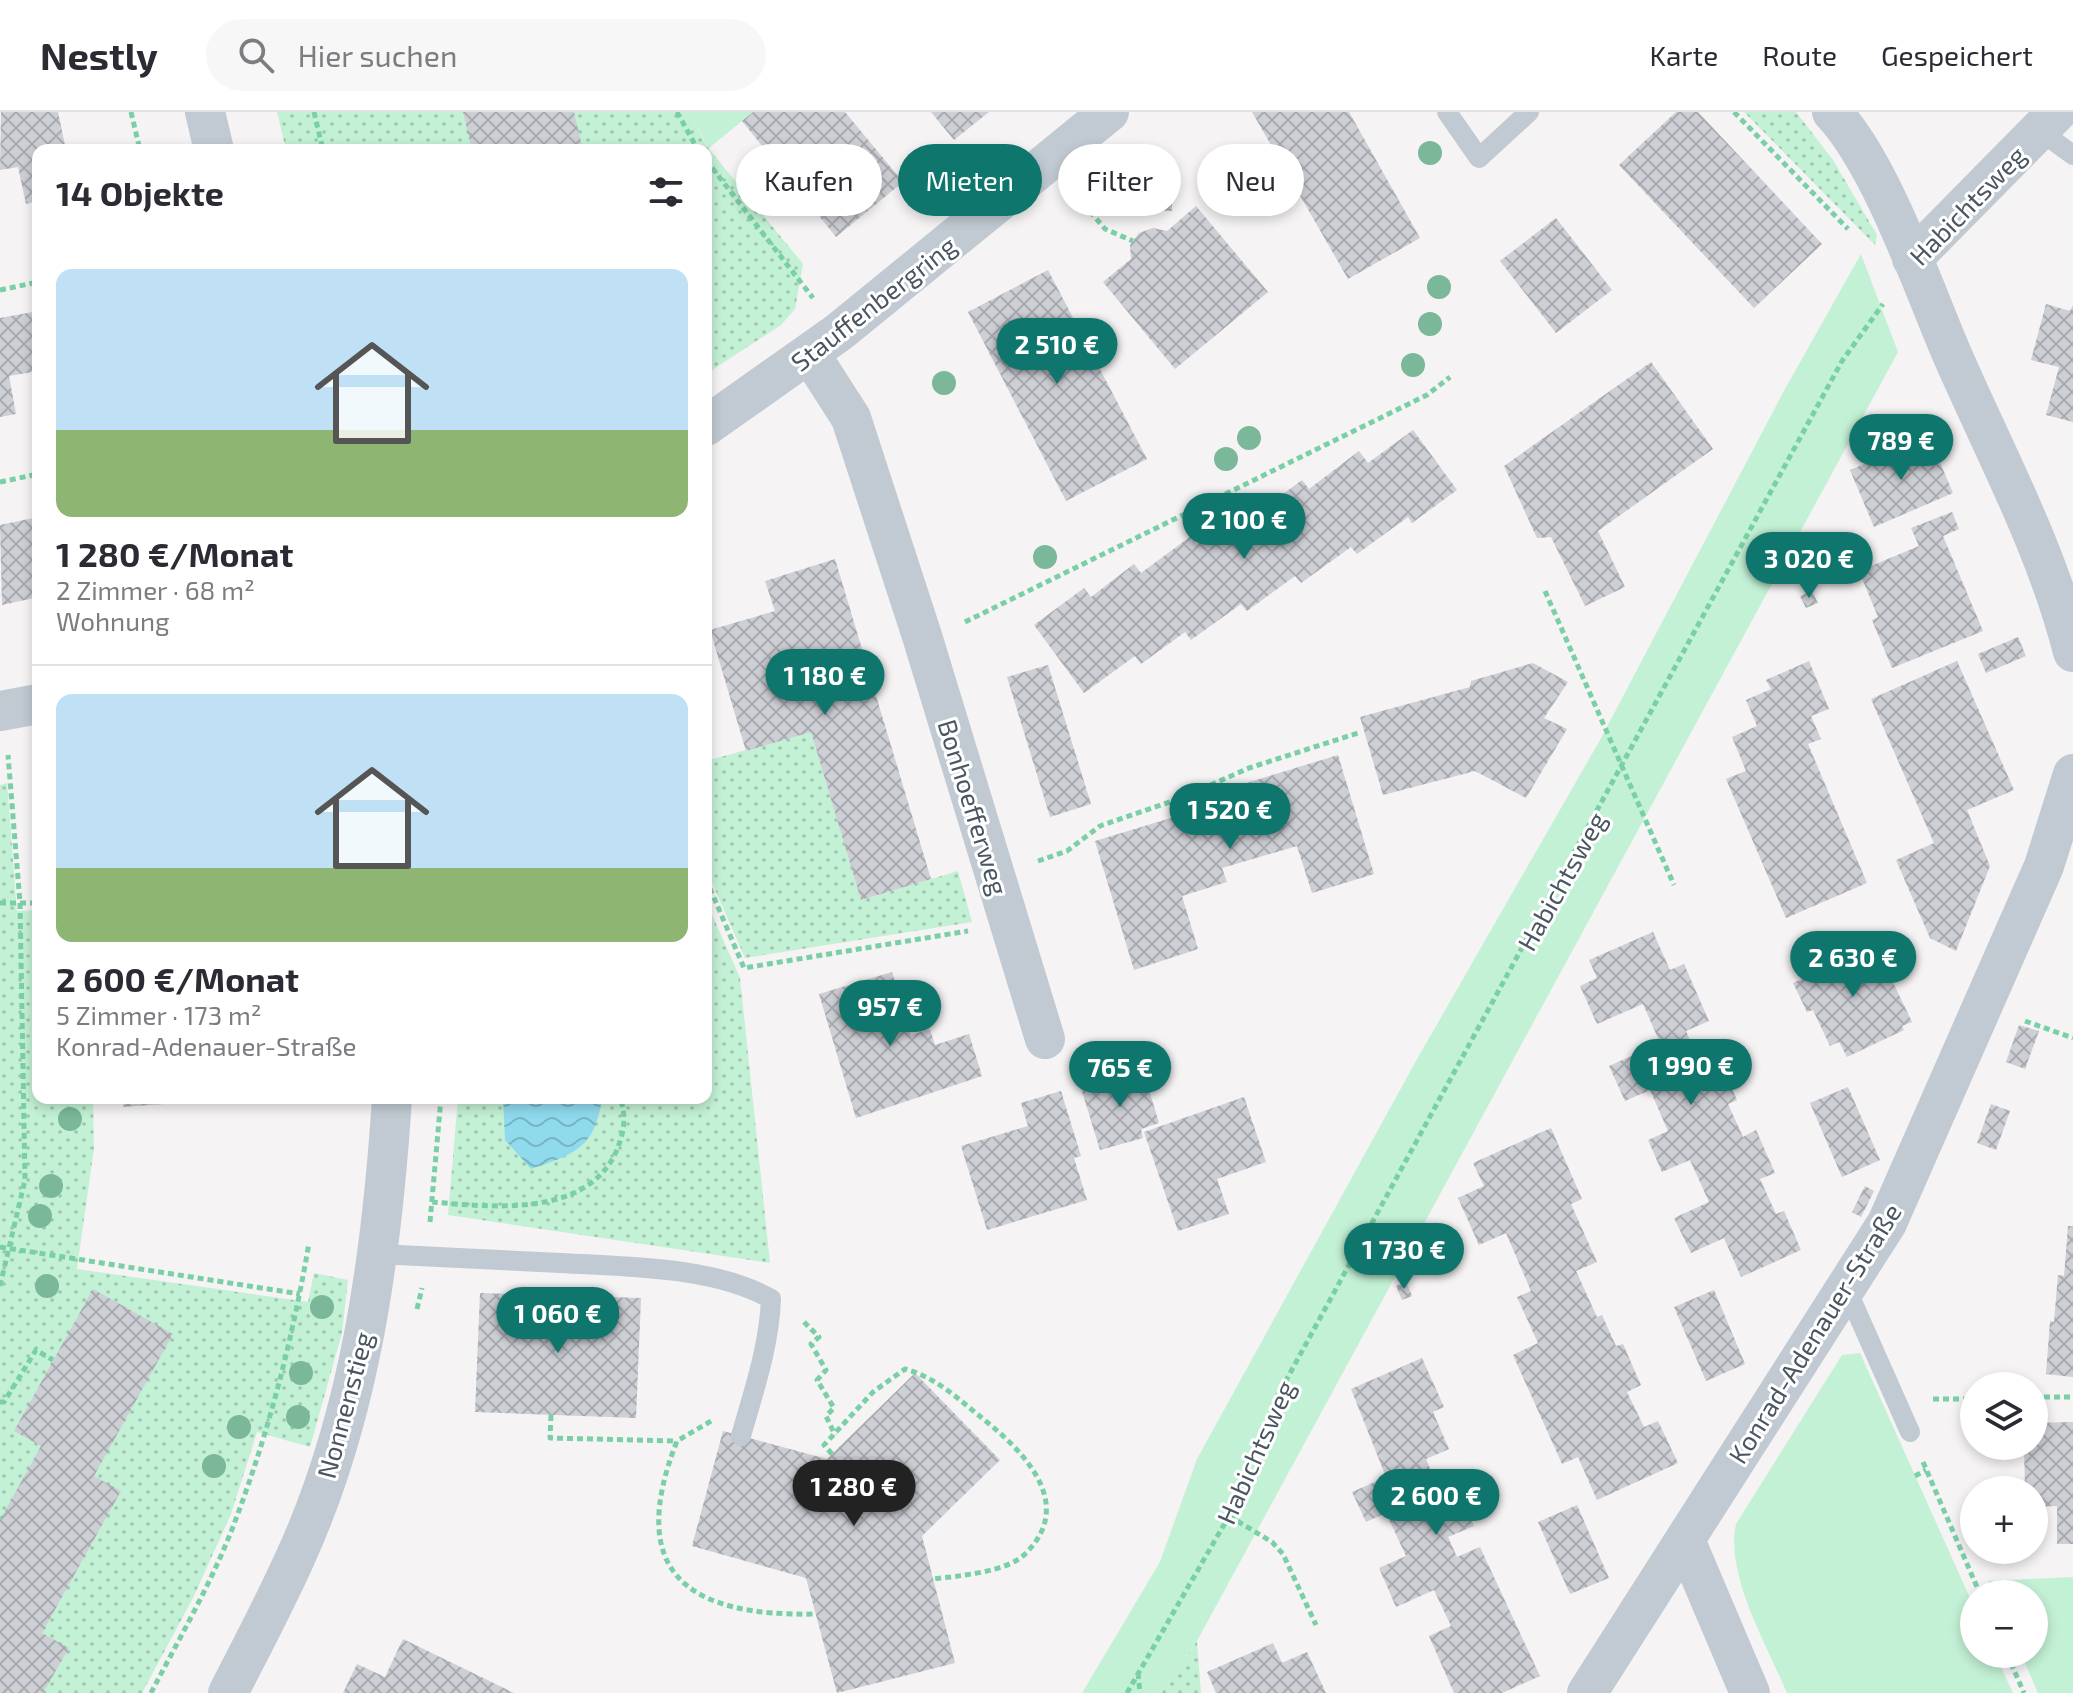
<!DOCTYPE html>
<html lang="de">
<head>
<meta charset="utf-8">
<style>
	:root { --surface:#fff; --page:#f7f7f7; --text:#2b2b33; --muted:#7c7c81; --line:#e1e1e2; --accent:#0f766e }
	body { margin:0; font-family:"Exo 2",sans-serif; background:var(--page); color:var(--text); height:100vh; display:flex; flex-direction:column; font-size:30px; white-space:nowrap }
	* { box-sizing:border-box; margin:0 }
	p { font-size:26px; color:var(--muted) }
	.icon { flex:none; width:44px; height:44px; fill:none; stroke:currentColor; stroke-width:2; stroke-linecap:round; stroke-linejoin:round }
	.map { position:relative; flex:1; overflow:hidden }
	.panel { position:absolute; left:32px; top:32px; width:680px; height:960px; display:flex; flex-direction:column; background:var(--surface); border-radius:16px; box-shadow:0 4px 12px #0003 }
	.panel>* { flex:none }
	.top-card { position:absolute; left:736px; top:32px; width:760px; height:72px; display:flex; gap:16px }
	.controls { position:absolute; left:1960px; top:1260px; display:grid; gap:16px }
	.controls a { display:grid; place-items:center; width:88px; height:88px; border-radius:50%; background:var(--surface); box-shadow:0 4px 12px #0003; font-size:40px }
	.price { position:absolute; translate:-50% -68px; padding:0 18px; border-radius:28px; background:var(--accent); color:#fff; font-size:26px; line-height:52px; filter:drop-shadow(0 2px 4px #0008) }
	.price::after { content:''; position:absolute; left:50%; top:48px; width:24px; height:18px; margin-left:-12px; background:inherit; clip-path:polygon(0 0,100% 0,50% 100%) }
	.price.on { background:#222; color:#fff }
	ul { padding:0; list-style:none }
	li { display:grid; align-content:center; gap:16px; height:424px; padding:0 24px }
	li+li { border-top:2px solid var(--line) }
	li span { display:grid; place-items:center; height:248px; border-radius:16px; color:#555 }
	li>.icon { margin-inline-start:auto }
	span .icon { width:144px; height:144px; fill:#fffc; stroke-width:1 }
	li b { font-size:34px }
	h2 { display:flex; justify-content:space-between; align-items:center; height:96px; padding:0 24px; font-size:34px }
	.pill { padding:0 28px; border-radius:36px; background:var(--surface); box-shadow:0 4px 12px #0003; font-size:28px; line-height:72px }
	.pill.on { background:var(--accent); color:#fff }
	header { display:flex; align-items:center; gap:48px; box-sizing:border-box; height:112px; padding:0 40px; background:var(--surface); border-bottom:2px solid var(--line) }
	header strong { font-size:38px }
	nav { display:flex; gap:44px; margin-inline-start:auto; font-size:28px }
	.search { width:560px; height:72px; background:var(--page); display:flex; align-items:center; gap:20px; box-sizing:border-box; padding:0 28px; border-radius:44px; color:var(--muted); font-size:30px }
	.map>svg:first-child { display:block }
	.grass { fill:url(#grass-dots) }
	.green { fill:#c3f1d5 }
	.water { fill:url(#water-waves) }
	.building { fill:url(#building-cross-hatch) }
	.lines { fill:none; stroke-linecap:round; stroke-linejoin:round }
	.path { stroke:#7ad0a6; stroke-width:5; stroke-dasharray:6 4; stroke-linecap:butt }
	.service { stroke:#c1cad2; stroke-width:20 }
	.minor { stroke:#c1cad2; stroke-width:40 }
	.tree { fill:#7bb799 }
	.labels { text-anchor:middle; dominant-baseline:central; stroke-width:6; stroke-linejoin:round; paint-order:stroke }
	.street-label { font-size:26px; fill:#4a5661; stroke:#fff }
</style>
</head>
<body>
<header>
<strong>Nestly</strong>
<div class="search"><svg class="icon" aria-label="search" viewBox="0 0 24 24"><circle cx="10" cy="10" r="6"/><path d="M15 15l6 6"/></svg>Hier suchen</div>
<nav><a>Karte</a><a>Route</a><a>Gespeichert</a></nav>
</header>
<div class="map">
<svg width="2073" height="1581" viewBox="0 0 2073 1581">
	<defs>
		<pattern id="grass-dots" width="8" height="8" patternUnits="userSpaceOnUse" patternTransform="scale(2)"><rect width="8" height="8" fill="#c3f1d5"/><path d="M2 2h.1M6 6h.1" fill="none" stroke="#a0c6b0" stroke-width="1.8" stroke-linecap="round"/></pattern>
		<pattern id="water-waves" width="16" height="10" patternUnits="userSpaceOnUse" patternTransform="scale(2)"><rect width="16" height="10" fill="#90daee"/><path d="M0 5q4-4 8 0t8 0" fill="none" stroke="#78b4c4"/></pattern>
		<pattern id="building-cross-hatch" width="8" height="8" patternUnits="userSpaceOnUse" patternTransform="scale(2)"><rect width="8" height="8" fill="#cdcfd5"/><path d="M0 0l8 8M0 8l8-8" fill="none" stroke="#a8abb0"/></pattern>
	</defs>
	<rect width="100%" height="100%" fill="#f5f3f3"/>
	<!-- grass -->
	<path class="grass" d="M277 0H688L709 37 803 152 795 197 781 213 706 262V38H286Z
		M1744 0H1796L1833 48 1877 123 1875 133Z
		M811 620 861 788 958 759 972 810 745 846 706 757V649Z
		M7 671 17 799 38 798V986H93L94 1036 77 1157 308 1190 314 1161 348 1168 342 1221 310 1335 257 1320 231 1402 193 1486 142 1581H0V673Z
		M706 789 740 866 770 1151 448 1103 458 986H706Z
		M1197 1529 1201 1581H1161Z"/>
	<!-- green -->
	<path class="green" d="M688 0H753L709 36Z
		M1861 142 1898 240 1197 1529 1161 1581H1082L1160 1450 1197 1347 1416 949 1600 628 1785 277Z
		M1860 1241 1974 1495V1542H1995L2013 1581H1787C1767 1533 1725 1463 1736 1412L1842 1243Z
		M2073 1465V1581H2038L2021 1542H2034V1482H1994L1988 1469Z"/>
	<!-- water -->
	<path class="water" d="M503 986H602C595 1035 576 1042 531 1057L505 1028Z"/>
	<!-- building -->
	<path class="building" d="M1 0H58L66 38H38V89L26 92 18 55 0 58Z
		M463 0H574L583 38H472Z
		M753 0H845L903 70 836 125 742 9Z
		M931 0H989L954 28Z
		M1252 0H1349L1420 126 1348 167Z
		M1676 0H1698L1822 132 1754 196 1619 53Z
		M1118 84H1172V99L1118 98Z
		M1196 94 1268 180 1175 257 1103 170 1131 147 1130 133 1139 121 1153 116 1167 119Z
		M1556 106 1612 178 1556 221 1500 149Z
		M1048 158 1147 347 1066 389 968 200Z
		M2046 192 2070 199 2073 193V310L2046 303 2059 255 2031 248Z
		M38 199V259L9 264 16 302 0 305V206Z
		M1651 250 1713 337 1598 419 1625 475 1585 494 1551 425 1537 426 1504 354Z
		M1413 318 1457 378 1412 411 1408 405 1357 442 1351 435 1301 471 1295 464 1247 499 1241 492 1191 528 1185 520 1141 552 1135 544 1084 581 1034 513 1084 476 1091 485 1134 452 1141 461 1191 424 1197 432 1246 397 1252 405 1302 368 1309 377 1359 339 1368 351Z
		M1929 325 1953 381 1874 415 1850 358Z
		M1952 400 1959 417 1943 424 1983 519 1892 556 1872 508 1878 505 1859 459 1919 434 1911 416Z
		M38 405V475L32 476 34 486 2 493 0 413Z
		M835 447 931 767 861 788 811 620 746 639 710 518 775 499 765 469Z
		M1812 479 1818 491 1806 496 1800 484Z
		M2018 525 2026 544 1986 561 1978 542Z
		M1809 549 1829 597 1811 604 1821 627 1808 632 1867 771 1786 806 1726 667 1746 659 1732 625 1757 614 1746 588 1771 577 1766 568Z
		M1957 549 2014 678 1967 698 1990 754 1956 839 1930 826 1896 748 1934 731 1871 587Z
		M1533 551 1568 570 1544 606 1567 617 1526 686 1475 659 1383 683 1360 605 1470 575 1471 569Z
		M1048 553 1091 692 1050 705 1007 565Z
		M1338 643 1374 762 1312 781 1297 734 1222 756 1227 770 1182 784 1198 837 1134 858 1095 729 1204 696 1201 685Z
		M1653 820 1670 858 1684 852 1709 909 1686 919 1702 955 1719 948 1737 988 1728 992 1743 1025 1756 1018 1775 1061 1760 1067 1776 1102 1784 1099 1801 1138 1741 1165 1724 1126 1691 1141 1674 1106 1709 1090 1690 1048 1662 1060 1648 1028 1668 1019 1650 978 1625 989 1609 954 1660 931 1643 892 1597 912 1580 874 1597 866 1589 848Z
		M1862 826 1881 865 1889 862 1912 910 1902 914 1904 918 1847 945 1839 930 1830 934 1813 898 1807 900 1793 871 1815 861 1810 851Z
		M892 860 911 923 930 917 935 933 969 922 982 964 856 1006 819 882Z
		M2019 913 2039 919 2025 957 2006 950Z
		M1143 958 1159 1011 1141 1017 1143 1026 1100 1038 1081 976Z
		M1848 975 1880 1048 1842 1065 1810 991Z
		M1061 979 1081 1044 1074 1046 1087 1088 987 1118 961 1034 1028 1014 1021 991Z
		M1244 985 1266 1050 1217 1067 1229 1102 1178 1119 1144 1020Z
		M123 986H216V988L123 995Z
		M1991 992 2010 999 1996 1038 1977 1031Z
		M1551 1016 1582 1087 1571 1092 1597 1150 1576 1159 1597 1205 1602 1203 1616 1234 1623 1232 1641 1273 1627 1280 1644 1315 1658 1309 1678 1351 1597 1388 1578 1345 1562 1352 1513 1243 1538 1231 1517 1185 1531 1179 1506 1121 1479 1133 1458 1086 1484 1074 1473 1051Z
		M1865 1074 1874 1079 1861 1105 1852 1100Z
		M2068 1114H2073V1265L2046 1262 2050 1209 2054 1210 2058 1163 2064 1164Z
		M1406 1169 1412 1184 1402 1188 1396 1174Z
		M93 1177 173 1222 94 1364 121 1379 42 1521 69 1536 43 1581H0V1408L41 1334 14 1319Z
		M1714 1178 1745 1252 1706 1269 1674 1195Z
		M480 1181 641 1186 636 1306 475 1300Z
		M1422 1246 1444 1295 1433 1300 1449 1337 1426 1347 1439 1378 1455 1371 1474 1414 1448 1425 1457 1445 1480 1435 1540 1564 1502 1581H1454L1429 1524 1451 1514 1434 1478 1396 1495 1379 1456 1406 1444 1386 1401 1366 1410 1352 1380 1386 1365 1351 1277Z
		M915 1261 1000 1348 922 1424 955 1551 837 1581 806 1466 692 1434 723 1319 827 1347Z
		M2073 1310V1432H2057V1394L2034 1395V1378H2025L2024 1334H2034V1311Z
		M1577 1393 1609 1466 1570 1482 1538 1410Z
		M403 1527 514 1581H343L357 1552 385 1565Z
		M1273 1531 1282 1551 1307 1540 1326 1581H1216L1207 1560Z"/>
	<g class="lines">
		<!-- path -->
		<path class="path" d="M131 0 140 38
			M314 0 323 38
			M677 0 698 38
			M1734 0 1848 117
			M617 38H618
			M706 48 813 186
			M1077 84 1105 117 1133 129
			M0 178 38 170
			M706 245 710 259
			M0 370 38 362
			M1545 479 1674 773
			M965 510 1427 283 1450 265
			M1038 749 1067 739 1100 714 1181 686 1249 656 1358 621
			M706 767 744 856 968 819
			M0 791H38
			M2025 909 2073 926
			M432 1090C491 1095 586 1106 616 1040 624 1021 627 1005 620 986
			M430 1110 441 986
			M0 1135 300 1182
			M0 1174 25 1068 20 791 8 643
			M417 1197 422 1176
			M804 1210 819 1225 811 1232 826 1258 817 1268 834 1296 826 1304 835 1323
			M2034 1285H2073
			M1933 1287H1974
			M0 1290H4L36 1238 53 1248
			M551 1303 550 1326 677 1329
			M711 1309 677 1329C625 1461 688 1505 816 1502
			M832 1342 824 1333 873 1280 905 1257C934 1265 954 1283 977 1302 1019 1335 1078 1389 1026 1441 1009 1460 958 1464 933 1467
			M1923 1350 1980 1482
			M1915 1364 1926 1358
			M1229 1404 1272 1430 1283 1442 1316 1513
			M0 1405 1 1406
			M2007 1542 2024 1581
			M1138 1561 1140 1581
			M151 1581C181 1523 215 1465 237 1404 270 1316 293 1224 309 1131
			M1127 1581 1229 1404 1277 1285 1842 249 1883 192"/>
		<!-- service -->
		<path class="service" d="M1447 0 1479 46 1529 0
			M2040 19 2073 43
			M378 1142C439 1145 500 1148 561 1151 626 1155 714 1154 771 1187 769 1235 754 1278 741 1324
			M1847 1178 1910 1320"/>
		<!-- minor -->
		<path class="minor" d="M205 0 214 38
			M1832 0C1881 52 1922 172 1951 240 1993 337 2047 436 2073 540
			M1912 147 2057 0
			M810 242 851 306 922 524 1045 927
			M706 314 839 220 1109 0
			M0 599 38 592
			M1685 1428 1750 1581
			M228 1581C251 1536 275 1491 296 1444 361 1301 382 1141 392 986
			M1587 1581 1887 1111 2044 754 2073 662"/>
	</g>
	<!-- trees -->
	<g class="tree">
		<circle cx="1430" cy="41" r="12"/>
		<circle cx="1439" cy="175" r="12"/>
		<circle cx="1430" cy="212" r="12"/>
		<circle cx="1413" cy="253" r="12"/>
		<circle cx="944" cy="271" r="12"/>
		<circle cx="1249" cy="326" r="12"/>
		<circle cx="1226" cy="347" r="12"/>
		<circle cx="1045" cy="445" r="12"/>
		<circle cx="70" cy="1007" r="12"/>
		<circle cx="51" cy="1074" r="12"/>
		<circle cx="40" cy="1104" r="12"/>
		<circle cx="47" cy="1174" r="12"/>
		<circle cx="322" cy="1195" r="12"/>
		<circle cx="301" cy="1261" r="12"/>
		<circle cx="298" cy="1305" r="12"/>
		<circle cx="239" cy="1315" r="12"/>
		<circle cx="214" cy="1354" r="12"/>
	</g>
	<g class="labels">
		<!-- street labels -->
		<g class="street-label">
			<text transform="translate(1967 93) rotate(-46)">Habichtsweg</text>
			<text transform="translate(873 191) rotate(-38)">Stauffenbergring</text>
			<text transform="translate(974 695) rotate(73)">Bonhoefferweg</text>
			<text transform="translate(1561 769) rotate(-61)">Habichtsweg</text>
			<text transform="translate(1814 1221) rotate(-58)">Konrad-Adenauer-Straße</text>
			<text transform="translate(344 1293) rotate(-75)">Nonnenstieg</text>
			<text transform="translate(1255 1340) rotate(-66)">Habichtsweg</text>
		</g>
	</g>
</svg>
<div class="controls">
<a><svg class="icon" aria-label="layers" viewBox="0 0 24 24"><path d="M12 4l9 5-9 5-9-5zM3 14l9 5 9-5"/></svg></a>
<a>+</a>
<a>−</a>
</div>
<b class="price" style="left:1057px;top:274px">2 510 €</b>
<b class="price" style="left:1901px;top:370px">789 €</b>
<b class="price" style="left:1244px;top:449px">2 100 €</b>
<b class="price" style="left:1809px;top:488px">3 020 €</b>
<b class="price" style="left:825px;top:605px">1 180 €</b>
<b class="price" style="left:1230px;top:739px">1 520 €</b>
<b class="price" style="left:1853px;top:887px">2 630 €</b>
<b class="price" style="left:890px;top:936px">957 €</b>
<b class="price" style="left:1691px;top:995px">1 990 €</b>
<b class="price" style="left:1120px;top:997px">765 €</b>
<b class="price" style="left:1404px;top:1179px">1 730 €</b>
<b class="price" style="left:558px;top:1243px">1 060 €</b>
<b class="price on" style="left:854px;top:1416px">1 280 €</b>
<b class="price" style="left:1436px;top:1425px">2 600 €</b>
<div class="top-card">
<a class="pill">Kaufen</a>
<a class="pill on">Mieten</a>
<a class="pill">Filter</a>
<a class="pill">Neu</a>
</div>
<section class="panel">
<h2>14 Objekte<svg class="icon" aria-label="filters" viewBox="0 0 24 24"><path d="M4 7h16M4 17h16"/><circle cx="9" cy="7" r="2"/><circle cx="15" cy="17" r="2"/></svg></h2>
<ul>
<li><span style="background:linear-gradient(#bfe0f5 65%,#8fb573 0)"><svg class="icon" aria-label="home" viewBox="0 0 24 24"><path d="M3 11l9-7 9 7M6 9v11h12V9"/></svg></span><div><b>1 280 €/Monat</b><p>2 Zimmer · 68 m²</p><p>Wohnung</p></div></li>
<li><span style="background:linear-gradient(#bfe0f5 70%,#8fb573 0)"><svg class="icon" aria-label="home" viewBox="0 0 24 24"><path d="M3 11l9-7 9 7M6 9v11h12V9"/></svg></span><div><b>2 600 €/Monat</b><p>5 Zimmer · 173 m²</p><p>Konrad-Adenauer-Straße</p></div></li>
</ul>
</section>
</div>
</body>
</html>
